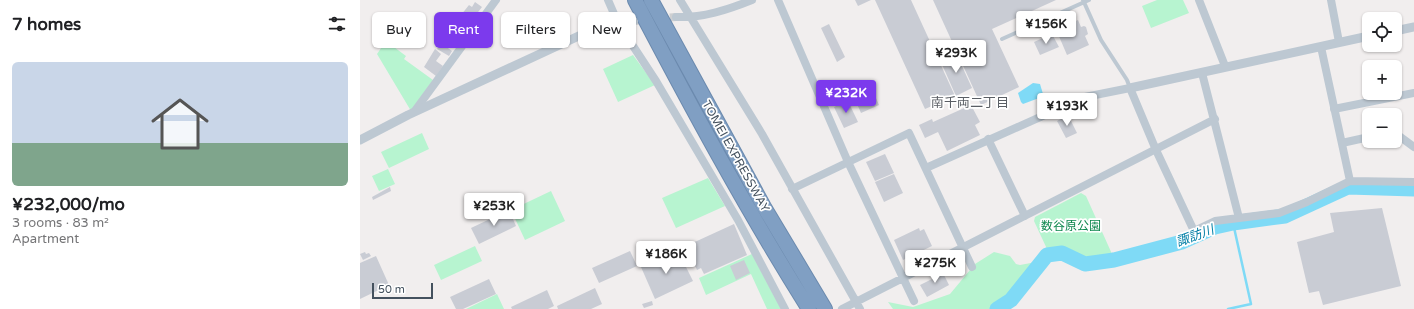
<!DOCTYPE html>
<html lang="en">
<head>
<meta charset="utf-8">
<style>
	:root { --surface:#fff; --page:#f6f6f6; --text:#202124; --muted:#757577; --line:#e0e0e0; --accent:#7c3aed }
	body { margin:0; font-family:"Varela Round","Noto Sans JP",sans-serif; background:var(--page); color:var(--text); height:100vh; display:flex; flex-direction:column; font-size:15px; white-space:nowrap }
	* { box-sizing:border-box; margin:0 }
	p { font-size:13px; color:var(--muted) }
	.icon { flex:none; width:22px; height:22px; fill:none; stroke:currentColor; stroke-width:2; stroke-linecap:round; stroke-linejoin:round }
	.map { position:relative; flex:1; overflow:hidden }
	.panel { display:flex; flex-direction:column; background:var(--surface); width:360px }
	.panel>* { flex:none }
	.top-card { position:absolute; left:12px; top:12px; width:380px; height:36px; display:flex; gap:8px }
	.controls { position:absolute; left:1002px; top:12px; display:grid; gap:8px }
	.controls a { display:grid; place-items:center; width:40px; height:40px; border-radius:6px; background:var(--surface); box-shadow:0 1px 3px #0004; font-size:20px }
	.scale { position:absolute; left:12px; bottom:10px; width:61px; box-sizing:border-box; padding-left:4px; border:2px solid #44515e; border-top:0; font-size:11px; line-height:14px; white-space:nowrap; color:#44515e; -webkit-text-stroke:3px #fff; paint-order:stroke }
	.price { position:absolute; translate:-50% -34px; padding:0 9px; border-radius:4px; background:#fff; color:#222; font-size:13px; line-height:26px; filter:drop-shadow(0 1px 2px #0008) }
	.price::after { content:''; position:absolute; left:50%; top:24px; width:12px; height:9px; margin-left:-6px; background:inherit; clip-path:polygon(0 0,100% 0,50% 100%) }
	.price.selected { background:var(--accent); color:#fff }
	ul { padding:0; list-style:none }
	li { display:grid; align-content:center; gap:8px; height:212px; padding:0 12px }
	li+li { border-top:1px solid var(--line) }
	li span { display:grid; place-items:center; height:124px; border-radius:6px; color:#555 }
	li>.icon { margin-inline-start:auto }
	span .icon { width:72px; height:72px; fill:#fffc; stroke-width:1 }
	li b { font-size:17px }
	h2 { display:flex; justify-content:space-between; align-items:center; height:48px; padding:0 12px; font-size:17px }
	.chip { padding:0 14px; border-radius:6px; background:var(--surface); box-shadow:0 1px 3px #0004; font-size:14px; line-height:36px }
	.chip.selected { background:var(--accent); color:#fff }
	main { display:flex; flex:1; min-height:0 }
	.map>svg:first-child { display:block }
	.green { fill:#b7f4d0 }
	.water { fill:#7fdaf6 }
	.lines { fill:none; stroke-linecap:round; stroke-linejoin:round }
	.stream { stroke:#7fdaf6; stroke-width:2.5 }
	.river { stroke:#7fdaf6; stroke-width:15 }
	.building { fill:#c9ccd4 }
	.minor-tunnel { stroke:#cecfd1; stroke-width:8; stroke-dasharray:8 4; stroke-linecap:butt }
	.motorway-casing { stroke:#6b8aae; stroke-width:16 }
	.service { stroke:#bdc8d2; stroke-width:4 }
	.minor { stroke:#bdc8d2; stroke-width:8 }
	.tertiary { stroke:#bdc8d2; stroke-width:9 }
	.motorway { stroke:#809fc3; stroke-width:14 }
	.labels { text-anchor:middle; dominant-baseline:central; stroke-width:3.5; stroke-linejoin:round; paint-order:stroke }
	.street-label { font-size:12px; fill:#44515e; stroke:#fff }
	.park-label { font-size:12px; fill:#0d874d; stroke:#fff }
	.neighbourhood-label { font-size:13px; fill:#5a5e64; stroke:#fff }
	.water-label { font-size:13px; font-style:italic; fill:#027ea5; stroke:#fff }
</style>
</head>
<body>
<main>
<section class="panel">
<h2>7 homes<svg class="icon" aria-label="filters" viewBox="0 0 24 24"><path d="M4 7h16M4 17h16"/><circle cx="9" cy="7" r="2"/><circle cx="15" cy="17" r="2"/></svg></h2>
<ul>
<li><span style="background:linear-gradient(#c9d6e8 65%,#7fa58c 0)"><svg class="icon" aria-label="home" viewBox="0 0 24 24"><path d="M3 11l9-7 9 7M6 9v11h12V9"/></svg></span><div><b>¥232,000/mo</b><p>3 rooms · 83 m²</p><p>Apartment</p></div></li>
</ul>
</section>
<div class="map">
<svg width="1054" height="309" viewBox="0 0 1054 309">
	<rect width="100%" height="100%" fill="#f1eeee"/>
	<!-- green -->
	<path class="green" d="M797 0H823L829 13 791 28 782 6Z
		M26 41 46 56 44 59 73 80 51 111 17 54Z
		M273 55 295 85 258 102 243 69Z
		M62 133 69 149 29 168 21 152Z
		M28 169 35 184 19 191 12 176Z
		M348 178 365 206 316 228 302 198Z
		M191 191 205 221 165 240 151 210Z
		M721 193 726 196 752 254 751 257 728 259 704 251 690 252 687 249 674 221 675 217Z
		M115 246 122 261 81 280 74 265Z
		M634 252 650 256 656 264 660 265 676 262 645 301 632 309H533L528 302 553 307 590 294 615 264Z
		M392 254 421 309H407L391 274 346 295 339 278Z
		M137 294 144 309H106Z"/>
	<!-- water -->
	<path class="water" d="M673 83 680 84 683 94 679 98 663 104 661 102 658 93Z"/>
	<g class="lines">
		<!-- stream -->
		<path class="stream" d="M868 309 891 304 873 223"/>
		<!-- river -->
		<path class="river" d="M637 309 651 300 687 255 702 253 725 264 754 260 822 242 855 227 873 223 925 216 988 187 1054 189"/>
	</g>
	<!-- building -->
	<path class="building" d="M495 0H511L498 6Z
		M515 0H551L595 96 565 109Z
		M573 0H696L632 29 659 87 621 105Z
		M115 2 122 7 115 16 119 19 114 25 101 15 109 5 112 7Z
		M100 16 107 22 103 28 96 22Z
		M718 20 721 27 724 26 726 27 728 34 725 36 729 45 707 55 695 27 699 25 700 28Z
		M469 24 485 57 477 62 461 28Z
		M93 25 106 35 101 42 88 32Z
		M692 34 699 47 680 55 674 42Z
		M81 43 92 51 89 56 77 49Z
		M75 49 81 54 76 61 83 66 76 76 64 67Z
		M596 53 612 88 596 96 580 60Z
		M509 82 519 105 501 113 491 90Z
		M488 101 498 122 484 128 474 107Z
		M611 105 620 122 615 125 620 135 587 151 578 132 565 138 559 125 572 119 573 122Z
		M708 115 717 133 706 138 697 121Z
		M525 154 534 173 515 181 506 162Z
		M534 174 543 193 524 202 515 182Z
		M30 187 31 191 13 200 12 197Z
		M1022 208 1041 286 963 305 959 291 949 293 937 242 974 232 970 213Z
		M149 210 156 226 119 244 111 228Z
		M374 224 387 255 344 274 341 268 337 270 326 246Z
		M559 228 560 231 564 229 572 246 543 260 534 240Z
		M270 251 277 266 239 283 232 268Z
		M316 251 323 266 325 265 333 281 295 299 281 267Z
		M5 252 6 254 9 253 11 256 3 260 0 254Z
		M16 256 29 285 0 299V263Z
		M384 260 390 273 376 280 370 266Z
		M581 269 589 285 567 297 560 285 574 278 572 274Z
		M129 279 136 294 103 309H96L90 297Z
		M235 288 242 304 231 309H198L197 306Z
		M187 290 194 306 188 309H152L151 307Z
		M292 301 293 305 284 308 282 304Z"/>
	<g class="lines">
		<!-- minor-tunnel -->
		<path class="minor-tunnel" d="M274 21 316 17"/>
		<!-- motorway casing -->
		<g class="motorway-casing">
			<path id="motorway" d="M275 0C330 105 386 209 449 309
				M291 0 404 207 465 309"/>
		</g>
		<!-- service -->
		<path class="service" d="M723 0 741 40 767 80 770 88
			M642 39 729 0"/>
		<!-- minor -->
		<path class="minor" d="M248 0 258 23 296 81 378 220 425 309
			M320 0 402 134 500 309
			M418 0 488 162 554 301
			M839 0 865 66
			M971 0 979 42
			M316 17C343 18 367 10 392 0
			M258 23 274 21
			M961 47 990 181
			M842 73 879 218
			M974 109 1054 93
			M54 112 136 0
			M1035 133 1054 147
			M628 139 665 216
			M982 143 1009 137
			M566 168 725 97 770 88 796 150 834 231 855 221 919 213 947 202 990 181 1054 182
			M432 189 549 133 612 267
			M482 309 855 119"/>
		<!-- tertiary -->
		<path class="tertiary" d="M1035 31 1054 27
			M770 88 1009 36
			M0 140 48 115 223 34 258 23"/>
		<!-- motorway -->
		<use href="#motorway" class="motorway"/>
	</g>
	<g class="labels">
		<!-- street labels -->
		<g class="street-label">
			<text transform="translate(376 156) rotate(61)">TOMEI EXPRESSWAY</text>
		</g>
		<!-- park labels -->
		<g class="park-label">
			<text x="711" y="226">数谷原公園</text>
		</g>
		<!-- neighbourhood labels -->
		<g class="neighbourhood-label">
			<text x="610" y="103">南千両二丁目</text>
		</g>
		<!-- water labels -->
		<g class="water-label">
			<text transform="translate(835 236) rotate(-20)">諏訪川</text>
		</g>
	</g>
</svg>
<div class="controls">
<a><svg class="icon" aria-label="locate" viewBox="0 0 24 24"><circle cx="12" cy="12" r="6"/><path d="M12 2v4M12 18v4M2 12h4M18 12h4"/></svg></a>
<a>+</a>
<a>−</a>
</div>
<div class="scale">50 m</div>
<b class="price" style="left:686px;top:45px">¥156K</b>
<b class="price" style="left:596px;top:74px">¥293K</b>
<b class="price selected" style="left:486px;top:114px">¥232K</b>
<b class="price" style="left:707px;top:127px">¥193K</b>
<b class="price" style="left:134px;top:227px">¥253K</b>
<b class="price" style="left:306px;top:275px">¥186K</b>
<b class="price" style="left:575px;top:284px">¥275K</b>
<div class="top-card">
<a class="chip">Buy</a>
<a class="chip selected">Rent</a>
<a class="chip">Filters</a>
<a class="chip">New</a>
</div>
</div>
</main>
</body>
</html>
